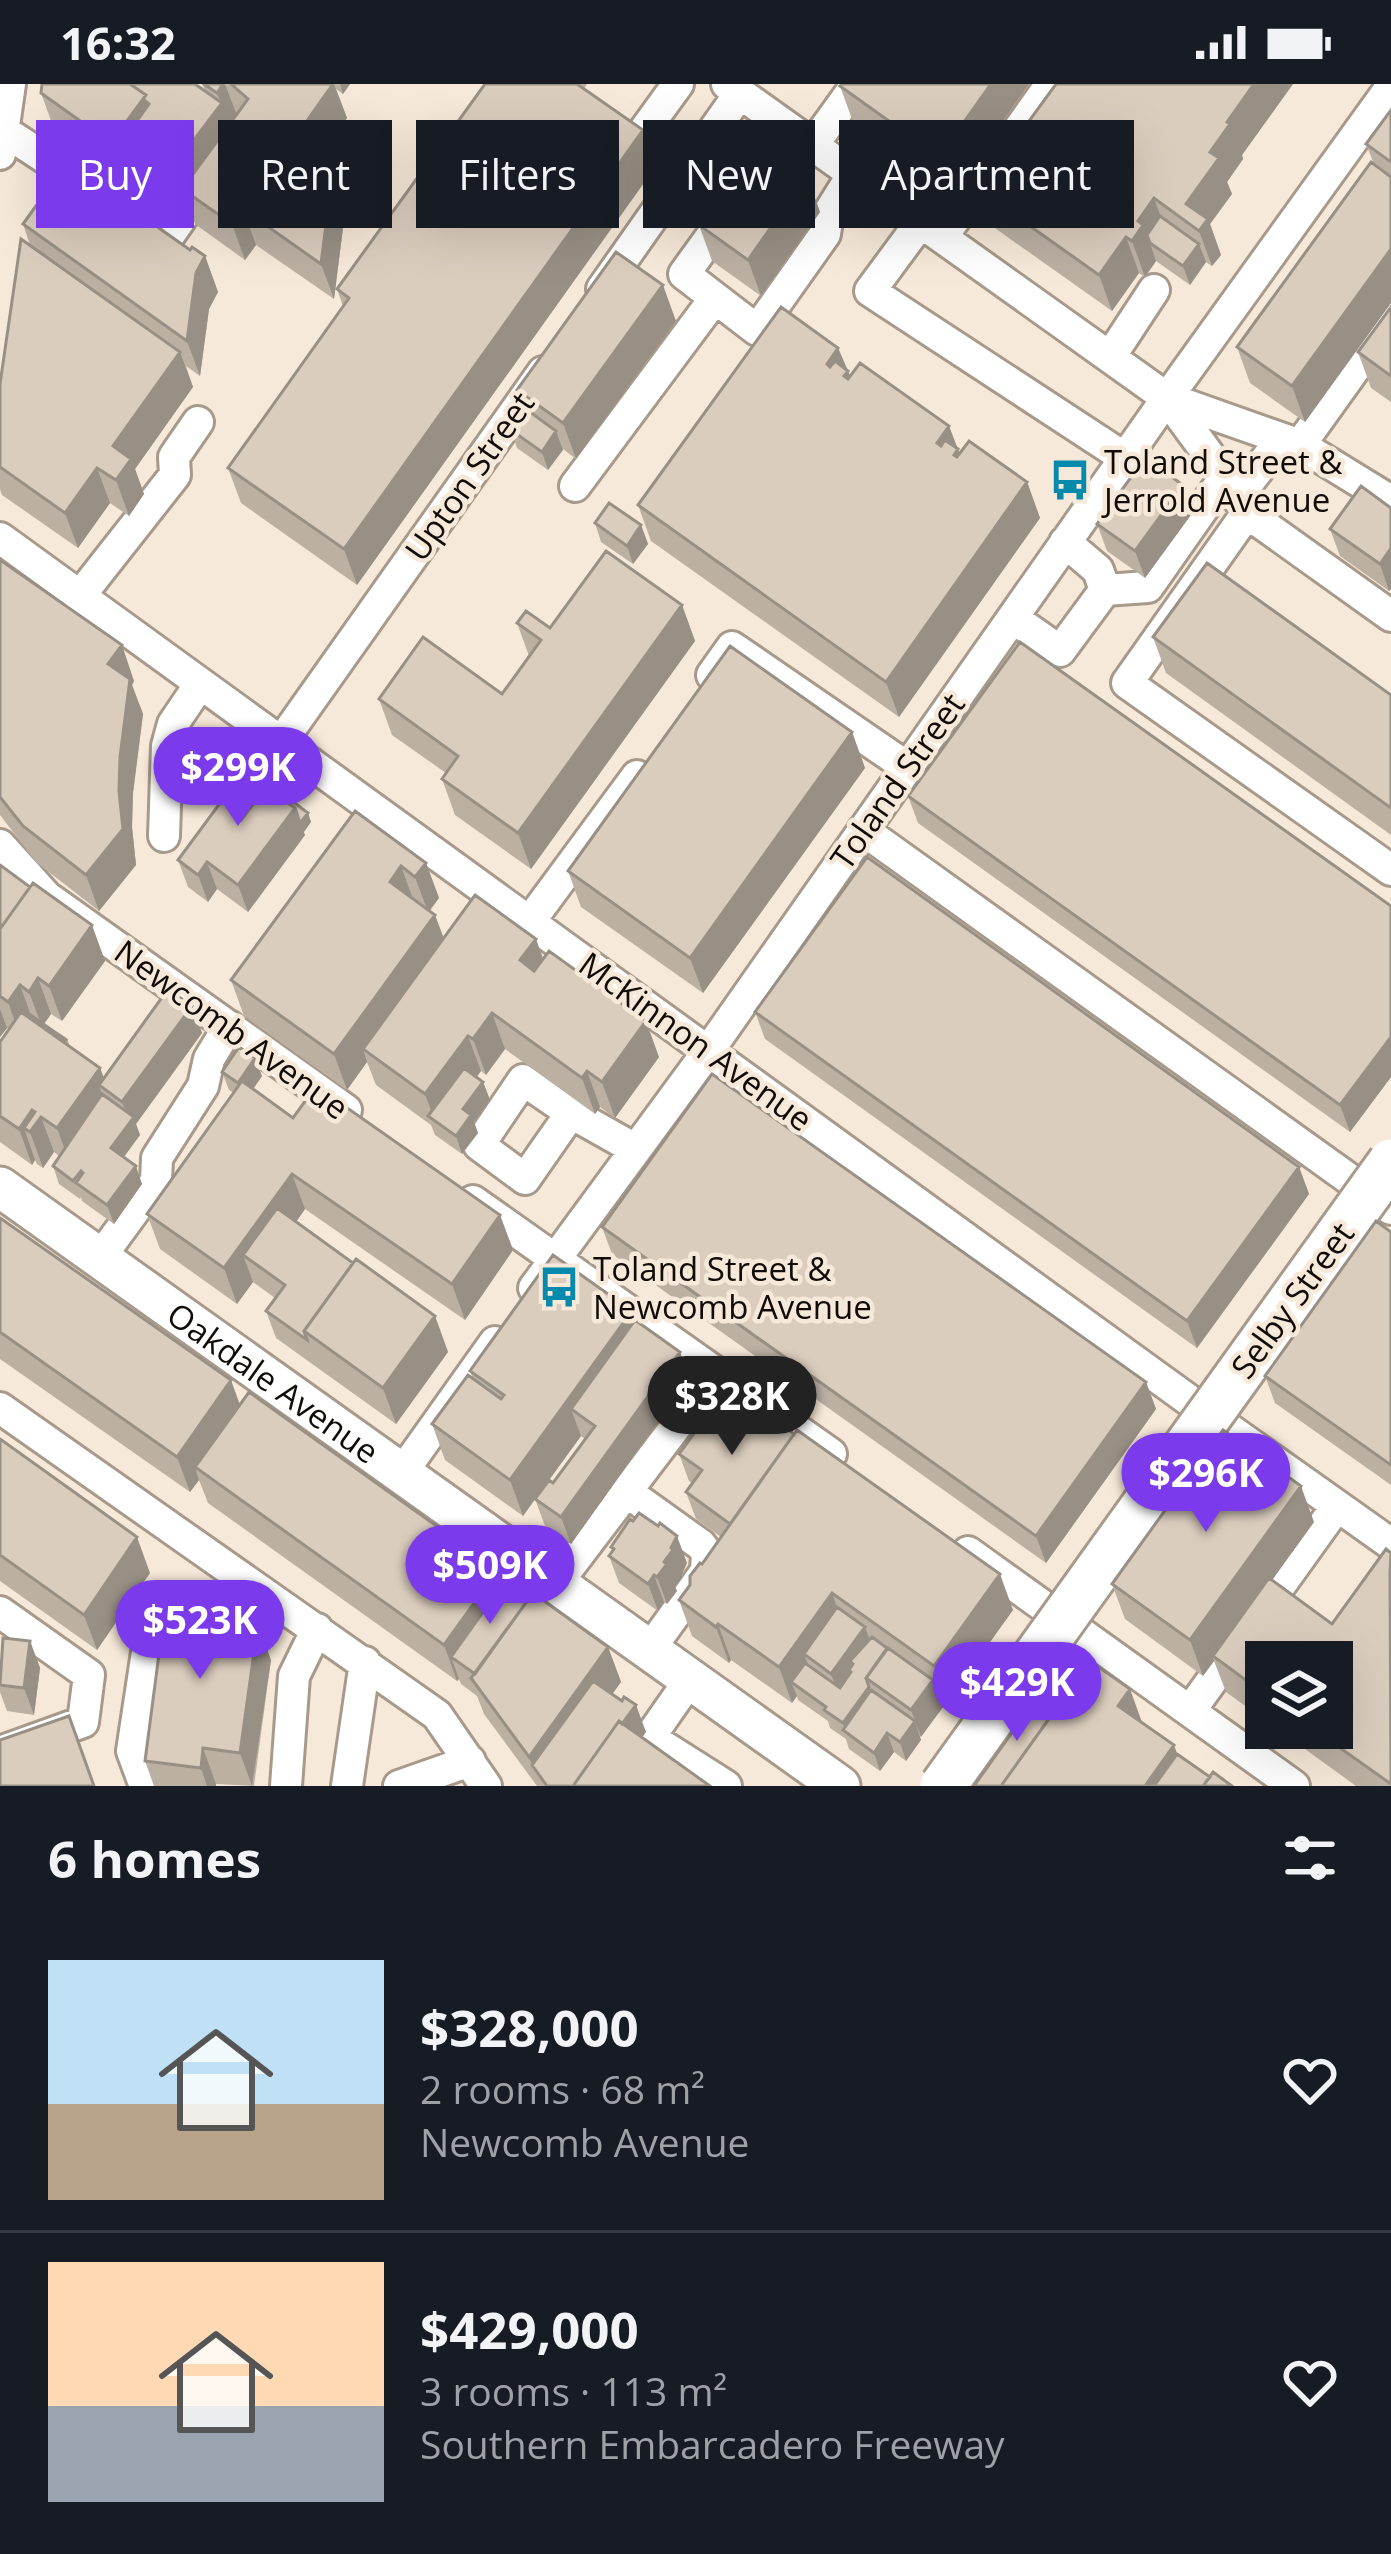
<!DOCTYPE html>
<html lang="en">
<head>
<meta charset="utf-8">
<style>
	:root { --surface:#171b24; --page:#242831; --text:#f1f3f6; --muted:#9ea1a6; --line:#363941; --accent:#7c3aed }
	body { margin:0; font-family:"Open Sans",sans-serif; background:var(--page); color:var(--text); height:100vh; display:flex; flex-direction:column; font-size:45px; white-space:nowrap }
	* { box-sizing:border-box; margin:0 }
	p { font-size:39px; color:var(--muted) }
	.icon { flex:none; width:66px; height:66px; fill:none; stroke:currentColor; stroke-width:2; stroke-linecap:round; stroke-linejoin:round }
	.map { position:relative; height:1702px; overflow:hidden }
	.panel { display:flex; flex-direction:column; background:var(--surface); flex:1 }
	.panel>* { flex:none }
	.hud { position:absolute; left:36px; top:36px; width:1320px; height:108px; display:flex; gap:24px }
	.tools { position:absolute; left:1245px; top:1557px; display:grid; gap:24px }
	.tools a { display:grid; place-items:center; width:108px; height:108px; border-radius:0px; background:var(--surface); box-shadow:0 12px 48px #0002; font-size:60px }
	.price { position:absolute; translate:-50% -102px; padding:0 27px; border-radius:42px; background:var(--accent); color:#fff; font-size:39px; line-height:78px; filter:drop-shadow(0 3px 6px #0008) }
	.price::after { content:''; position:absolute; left:50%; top:72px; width:36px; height:27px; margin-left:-18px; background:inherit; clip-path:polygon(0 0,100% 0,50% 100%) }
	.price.current { background:#222; color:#fff }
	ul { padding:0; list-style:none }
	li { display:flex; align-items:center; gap:36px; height:300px; padding:0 48px }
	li+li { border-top:3px solid var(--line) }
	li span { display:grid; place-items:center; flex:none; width:336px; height:240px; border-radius:0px; color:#555 }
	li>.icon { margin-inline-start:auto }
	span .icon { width:144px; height:144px; fill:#fffc; stroke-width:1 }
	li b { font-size:51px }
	h2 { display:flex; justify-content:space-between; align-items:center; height:144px; padding:0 48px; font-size:51px }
	.pill { padding:0 42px; border-radius:0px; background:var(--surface); box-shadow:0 12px 48px #0002; font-size:42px; line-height:108px }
	.pill.current { background:var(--accent); color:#fff }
	.status { display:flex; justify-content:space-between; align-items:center; height:84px; padding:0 60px; background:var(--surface); direction:ltr }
	.status svg { height:33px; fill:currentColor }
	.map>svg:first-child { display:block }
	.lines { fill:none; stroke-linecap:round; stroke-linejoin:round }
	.minor-casing { stroke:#a79a8b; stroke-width:36 }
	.major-casing { stroke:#a79a8b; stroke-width:45 }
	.minor { stroke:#fff; stroke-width:30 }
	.major { stroke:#fff; stroke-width:39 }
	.highway-bridge-casing { stroke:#a79a8b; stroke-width:51; stroke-linecap:butt }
	.highway-bridge { stroke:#fff; stroke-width:45 }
	.wall { fill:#bcb0a3; fill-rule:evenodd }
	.shaded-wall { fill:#999085 }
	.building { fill:#dbcdbe; stroke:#999085; stroke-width:3 }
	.labels { text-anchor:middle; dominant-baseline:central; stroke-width:9; stroke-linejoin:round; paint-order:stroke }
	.poi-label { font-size:33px; fill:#110c07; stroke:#f7e9d9; text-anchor:start }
	.street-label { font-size:33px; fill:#110c07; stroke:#f7e9d9 }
</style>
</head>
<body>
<div class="status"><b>16:32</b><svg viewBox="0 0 49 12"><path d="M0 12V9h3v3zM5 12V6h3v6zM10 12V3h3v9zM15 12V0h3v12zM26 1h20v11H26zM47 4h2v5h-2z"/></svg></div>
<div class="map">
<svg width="1391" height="1702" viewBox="0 0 1391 1702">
	<rect width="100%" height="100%" fill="#f7e9d9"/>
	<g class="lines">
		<!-- minor casing -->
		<g class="minor-casing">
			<path id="minor" d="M727 0 1167 314 1300 361 1391 417
				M789 45 684 190 757 246 825 150 828 130 853 90
				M4 47 94 106
				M813 61 857 0
				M633 62 678 0
				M0 70 10 0
				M921 138 870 207 1125 374
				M168 153 210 93
				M942 153 1051 0
				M602 205 740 9
				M1391 234 1300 361 1274 365 1247 400V429L1127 599 1391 786
				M1110 273 1154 206
				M1167 314 1225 393 1247 429 1391 532
				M575 402 715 214
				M0 454 1208 1330 1391 1460
				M1065 458 1098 486 1105 506
				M1105 506 1148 503 1225 393
				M79 513 175 391 174 373 198 338
				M1013 534 1060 567 1105 506
				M712 591 732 563 907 683
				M281 658 543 288
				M863 746 1391 1125
				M164 752 167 662 173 640 200 600
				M0 761 47 813 346 1026
				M530 837 637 692
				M571 1029 523 996 479 1061 525 1095 571 1029 635 1065
				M473 1117 831 1370
				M99 1175 156 1097 157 1074 203 1002 209 975 229 942
				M534 1204 709 966 1167 314 1391 3
				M0 1324 437 1631 486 1702
				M401 1390 495 1258
				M627 1408 701 1461 707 1469 706 1487 650 1565
				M968 1468 1294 1702
				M557 1499 699 1312
				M0 1528 89 1591 83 1638 0 1668
				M691 1594 652 1650V1655L726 1702
				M1190 1627 1337 1422
				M145 1702 132 1667 147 1568 165 1542
				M286 1702 294 1592 317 1545
				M347 1702 365 1578
				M399 1702 470 1677"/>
		</g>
		<!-- major casing -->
		<g class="major-casing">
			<g id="major">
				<path id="s1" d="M0 1103 840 1702"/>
			</g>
		</g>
		<!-- minor -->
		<use href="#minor" class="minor"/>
		<!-- major -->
		<use href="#major" class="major"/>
		<!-- highway-bridge casing -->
		<g class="highway-bridge-casing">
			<path id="highway-bridge" d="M943 1702 1391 1078"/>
		</g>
		<!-- highway-bridge -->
		<use href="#highway-bridge" class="highway-bridge"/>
	</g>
	<!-- wall -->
	<path class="wall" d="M202 0H350L343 10 336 5 347 34 322 69 347 112 334 215 256 161 245 176 195 140 184 109 175 121 159 110 154 97 133 82 124 95 54 45 41 9 205 7Z
		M485 0H587L584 5 656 82 357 501 241 419 228 384 343 222 337 205Z
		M842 0H1029L952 108 853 38 840 2Z
		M1056 0H1293L1242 71 1243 75 1227 98 1232 110 1210 140 1221 171 1212 182 1206 178 1190 201 1156 177 1145 193 1139 189 1112 227 992 142 979 106Z
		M1391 26V219L1305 338 1250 299 1237 263 1374 80 1366 60Z
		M807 92 820 128 761 212 712 177 699 141Z
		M113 111 128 118 131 124 190 166 205 172 218 208 209 225 200 292 186 282 193 303 135 385 144 410 129 432 110 419 78 464 2 411 0 405V300L30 161 23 140Z
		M1391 223V318L1371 304 1358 268Z
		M676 237 576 375 563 365 548 386 517 364 511 346 525 327 517 306Z
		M838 264 850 292 949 342 960 370 1027 398 1040 434 899 633 651 457 638 421Z
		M1391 424V505L1389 507 1340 472 1330 445Z
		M1193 428 1145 494 1107 467 1097 440Z
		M595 439 641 441 648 460 633 480 601 458Z
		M0 476 134 597 132 601 143 630 133 709 132 743 136 781 99 827 36 778 0 731Z
		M682 521 695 557 531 785 455 731 442 695 446 689 392 651 379 615 502 610 529 572 517 539 550 544Z
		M1153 553 1391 611V751L1166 589Z
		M852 648 865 684 703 909 581 823 568 787Z
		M274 709 308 729 311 738 303 748 305 751 248 828 217 805 208 818 188 803 178 776Z
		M908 712 1391 822V993L1350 1048 918 739Z
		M355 727 426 779 439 814 430 827 435 831 444 854 543 875 659 973 615 1034 600 1023 595 1030 505 965 486 991 481 987 476 993 483 998 490 1016 474 1038 478 1049 462 1070 435 1051 431 1041 376 1001 367 978 347 1006 244 932 231 896Z
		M0 781 105 877 62 937 51 930 44 940 67 954 70 963 100 984 104 994 192 922 202 949 136 1040 140 1051 124 1073 142 1100 114 1140 82 1117 81 1113 80 1115 59 1100 53 1082 59 1072 54 1068 43 1084 37 1080 35 1076 32 1081 0 1058V958L9 945 7 944 0 953Z
		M755 928 1299 1083 1309 1110 1197 1264 765 955Z
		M222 988 262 992 253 1005 293 1034 500 1131 513 1166 465 1236 305 1125 296 1138 353 1179 435 1232 448 1268 396 1340 276 1254 266 1227 275 1214 253 1198 237 1220 160 1165 147 1130 234 1009 229 1006Z
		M0 1134 240 1320 503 1500 530 1513 608 1563 621 1598 612 1610 646 1648 642 1653 710 1702H537L484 1630 477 1612 461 1600 459 1595 457 1597 208 1419 199 1396 190 1408 0 1275Z
		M602 1143 1146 1298 1156 1325 1046 1479 612 1170Z
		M1391 1148V1401L1275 1319 1265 1292Z
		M635 1236 680 1268 689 1295 571 1460 545 1442 535 1415 523 1432 445 1376 432 1340 473 1295 470 1287ZM581 1352 585 1355 553 1399 549 1396Z
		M0 1355 150 1489 97 1566 0 1497Z
		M679 1370 1013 1526 947 1618 939 1612 943 1623 920 1653 921 1656 906 1677 894 1668 880 1687 849 1665 846 1655 830 1644 828 1637 798 1616 797 1612 792 1619 731 1576 729 1579 692 1552 679 1516 721 1453 696 1435 686 1408 693 1400 689 1397Z
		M1314 1438 1272 1496 1332 1540 1391 1469V1702H1356L1276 1644H1332L1266 1578V1637L1226 1608 1214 1577 1203 1592 1125 1535 1112 1500Z
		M611 1463 687 1479 682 1490 683 1493 675 1503 677 1507 667 1520 664 1518 658 1527 619 1499 609 1472 612 1467Z
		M30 1557 40 1584 34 1631 7 1627 0 1608V1578Z
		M271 1576 254 1702 216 1700V1702H154L145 1677Z"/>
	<!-- shaded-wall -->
	<path class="shaded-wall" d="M223 0H225L238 34 182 105 184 109 175 121 165 94 221 20 217 9Z
		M333 0H334L347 34 310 86 297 51Z
		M340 0H350L343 10Z
		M991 0H1029L952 108 939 73Z
		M1254 0H1293L1242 71 1243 75 1227 98 1232 110 1210 140 1221 171 1212 182 1199 147 1186 120 1210 68 1227 38Z
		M146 11 159 47 124 55 133 82 124 95 111 59Z
		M643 46 656 82 357 501 344 465Z
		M334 77 347 112 334 215 321 180Z
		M807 92 820 128 761 212 748 176Z
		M1154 114 1167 150 1150 159 1156 177 1145 193 1132 157 1138 137Z
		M243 125 256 161 245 176 232 140Z
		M1126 153 1139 189 1112 227 1099 191Z
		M1199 160 1206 178 1190 201 1183 182Z
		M1391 165V219L1305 338 1292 302Z
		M205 172 218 208 209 225 200 292 187 257 196 189Z
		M663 201 676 237 576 375 563 339Z
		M838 264 848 287 861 323 827 280Z
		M180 268 193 303 135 385 144 410 129 432 116 396 113 362Z
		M949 342 971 401 937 359Z
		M556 347 563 366 548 386 542 368Z
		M97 384 110 419 78 464 65 429Z
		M1027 398 1040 434 899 633 886 598Z
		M1183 401 1193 428 1145 494 1135 467Z
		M641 441 648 460 633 480 627 462Z
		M1391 464V505L1389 507 1380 480Z
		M682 521 695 557 531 785 518 749Z
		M122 561 134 597 132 601 143 630 133 709 132 743 136 781 99 827 86 791 108 580Z
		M852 648 865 684 703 909 690 874Z
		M269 694 279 721 249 761 239 734Z
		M295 724 305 751 248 828 238 801Z
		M308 729 311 738 304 748 300 739Z
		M207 778 217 805 208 818 198 791Z
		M426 779 439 814 428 828 415 793Z
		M401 782 414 818 390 798Z
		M435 831 448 867 363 965 367 978 347 1006 334 970Z
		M92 841 105 877 62 937 49 902Z
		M536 855 549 891 533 912 520 876Z
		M38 894 51 930 42 943 29 908Z
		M20 901 33 937 21 954 8 918Z
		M192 922 202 949 136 1040 140 1051 117 1082 111 1064 130 1038 122 1018Z
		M0 925 7 944 0 953Z
		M492 929 505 965 486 991 473 955Z
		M646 937 659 973 615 1034 602 998Z
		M468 952 481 987 441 1042 435 1037 425 1010Z
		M1391 953V993L1350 1048 1340 1021Z
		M255 974 262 992 245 1017 238 999Z
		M100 984 109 1008 99 1001 108 1027 70 1080 57 1044Z
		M587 987 600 1023 595 1030 582 994Z
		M483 998 490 1016 474 1038 478 1049 462 1070 456 1052 463 1025Z
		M32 1026 37 1039 41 1033 54 1068 43 1084 30 1048 24 1044 35 1076 32 1081 19 1045Z
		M136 1082 142 1100 114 1140 107 1121Z
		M1299 1083 1309 1110 1197 1264 1187 1237Z
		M292 1090 305 1125 263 1185 243 1171 253 1198 237 1220 224 1184Z
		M500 1131 513 1166 465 1236 452 1200Z
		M632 1227 645 1263 571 1325 581 1352 523 1432 510 1396Z
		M435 1232 448 1268 396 1340 383 1304Z
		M680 1268 689 1295 571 1460 561 1433Z
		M231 1296 244 1332 195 1383 199 1396 190 1408 177 1373Z
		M1146 1298 1156 1325 1046 1479 1036 1452Z
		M1301 1402 1314 1438 1216 1574 1213 1572 1214 1577 1203 1592 1190 1556Z
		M677 1452 687 1479 682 1490 683 1493 675 1503 677 1507 667 1520 657 1493Z
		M137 1453 150 1489 97 1566 84 1531Z
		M498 1486 511 1522 451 1573 459 1595 457 1597 444 1561Z
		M1000 1490 1013 1526 947 1618 934 1582Z
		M654 1491 664 1518 658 1527 648 1500Z
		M832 1509 845 1545 804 1570 812 1592 791 1598 797 1612 792 1619 779 1583Z
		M224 1516 237 1552 221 1535Z
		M258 1540 271 1576 252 1702 240 1669Z
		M718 1540 731 1576 729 1579 716 1543Z
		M865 1543 875 1570 853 1580 850 1577 857 1596 849 1586 854 1600 841 1617 831 1590Z
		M30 1557 40 1584 34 1631 24 1604Z
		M608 1563 621 1598 547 1702 532 1681 529 1673Z
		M933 1596 943 1623 921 1653 911 1626Z
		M869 1603 876 1621 846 1649 843 1639Z
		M1130 1605 1143 1641 1118 1622Z
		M636 1621 646 1648 607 1702H577Z
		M915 1637 921 1656 906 1677 900 1658Z
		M887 1649 894 1668 880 1687 874 1669Z
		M1174 1661 1187 1697 1183 1702H1145Z
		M203 1664 216 1700V1702H207L201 1684Z"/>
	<!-- building -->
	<path class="building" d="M42 0H130L146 11 111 59 41 9Z
		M130 0H195L222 19 165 94 149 83 154 77 124 55 149 20 143 15 146 11Z
		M204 0H223L217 9Z
		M231 0H333L297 51 334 77 321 180 243 125 232 140 182 105 248 15Z
		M485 0H577L643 46 344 465 228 384 349 214 337 205Z
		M842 0H991L939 73 840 2Z
		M1056 0H1254L1227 38 1230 40 1210 68 1219 74 1186 120 1208 135 1199 147 1154 114 1138 137 1143 141 1132 157 1126 153 1099 191 979 106Z
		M1391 26V78L1366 60Z
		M758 57 807 92 748 176 699 141Z
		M1371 78 1391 93V165L1292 302 1237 263Z
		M67 79 113 111 115 108 128 118 126 121 145 134 148 131 161 141 159 144 190 166 192 163 205 172 196 189 187 257 23 140Z
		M1160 132 1199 160 1183 182 1150 159 1147 151Z
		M21 155 180 268 113 362 131 375 116 396 97 384 65 429 0 383V300Z
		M616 168 663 201 563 339 517 306Z
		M781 223 838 264 827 280 830 283 835 277 848 287 844 292 848 295 860 279 949 342 937 359 941 362 945 356 958 365 954 371 957 373 969 357 1027 398 886 598 638 421Z
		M1391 223V292L1358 268Z
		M526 325 556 347 542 368 511 346Z
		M1145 374 1183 401 1135 467 1097 440Z
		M1361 402 1391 424V464L1380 480 1330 445Z
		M609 419 641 441 627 462 595 439Z
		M606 467 682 521 518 749 442 695 458 672 379 615 423 553 502 610 541 556 517 539 526 527 550 544Z
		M0 476 122 561 108 580 130 595 120 673 119 707 123 745 86 791 23 742 0 713Z
		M1207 479 1391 611V724L1153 553Z
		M1020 558 1391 822V953L1340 1021 908 712Z
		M730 562 852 648 690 874 568 787Z
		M249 680 269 694 239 734 241 736 266 703 295 724 238 801 207 778 198 791 178 776Z
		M284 711 308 729 300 739 295 724 281 714Z
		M355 727 426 779 415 793 401 782 390 798 435 831 334 970 231 896Z
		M867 773 1299 1083 1187 1237 755 928Z
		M0 781 30 803 0 845Z
		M33 799 92 841 49 902 38 894 29 908 20 901 8 918 0 912V845Z
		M475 811 536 855 520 876 534 887 549 867 646 937 602 998 587 987 582 994 492 929 473 955 468 952 425 1010 363 965Z
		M168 905 192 922 122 1018 99 1001Z
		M22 925 66 956 64 958 21 928 16 934Z
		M21 928 100 984 57 1044 41 1033 30 1048 24 1044 35 1028 32 1026 19 1045 0 1032V958Z
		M239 963 255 974 238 999 222 988Z
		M464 984 483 998 463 1025 471 1031 456 1052 428 1032Z
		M712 990 1146 1298 1036 1452 602 1143Z
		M242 997 293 1034 316 1002 500 1131 452 1200 292 1090 224 1184 147 1130Z
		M102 1010 134 1033 111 1064 136 1082 107 1121 76 1099 83 1089 81 1087 73 1097 53 1082Z
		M277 1124 353 1179 304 1247 307 1256 266 1227 285 1201 243 1171Z
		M0 1134 231 1296 177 1373 0 1248Z
		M1376 1137 1391 1148V1381L1265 1292Z
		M553 1171 632 1227 510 1396 432 1340 468 1291 501 1315 504 1311 470 1287Z
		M356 1175 435 1232 383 1304 304 1247Z
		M635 1236 680 1268 561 1433 535 1415 549 1396 553 1399 595 1342 571 1325Z
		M249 1308 498 1486 444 1561 195 1383Z
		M719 1315 753 1340 763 1327 794 1350 730 1440 686 1408 702 1386 679 1370Z
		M797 1346 1000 1490 934 1582 832 1509 779 1583 718 1540 716 1543 679 1516 690 1501V1492L700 1479 702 1480Z
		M1223 1346 1301 1402 1190 1556 1112 1500Z
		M0 1355 137 1453 84 1531 0 1471Z
		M639 1429 658 1442 660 1439 677 1452 671 1464 673 1466 664 1478 667 1480 657 1493 654 1491 648 1500 609 1472 614 1465 611 1463 630 1435 633 1437Z
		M1386 1465 1391 1469 1390 1489 1391 1700 1312 1644H1332V1578H1266V1611L1213 1572 1269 1494 1332 1540Z
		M506 1496 530 1513 475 1590 451 1573Z
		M167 1509 224 1516 221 1535 258 1540 240 1669 203 1664 201 1684 145 1677Z
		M533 1509 608 1563 529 1673 471 1594Z
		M837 1523 865 1543 831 1590 804 1570Z
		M872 1553 887 1564 866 1594 869 1603 843 1639 824 1626 826 1623 791 1598 805 1579 840 1604 851 1588 849 1586 853 1580 850 1577Z
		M3 1554 30 1557 24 1604 0 1601Z
		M888 1564 933 1596 911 1626 866 1594Z
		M1090 1577 1130 1605 1118 1622 1174 1661 1145 1702H1001Z
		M593 1597 622 1617 624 1613 636 1621 622 1640 619 1637 573 1702H547L532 1681Z
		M871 1606 915 1637 900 1658 887 1649 874 1669 843 1646Z
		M1038 1612 1056 1625 1001 1702H974Z
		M69 1632 94 1702H0V1656Z
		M619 1637 710 1702H573Z
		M1177 1670 1210 1693 1203 1702H1154Z
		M1213 1688 1232 1702H1203Z"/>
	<!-- icons -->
	<defs>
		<g id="bus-bare" transform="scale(3.24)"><path d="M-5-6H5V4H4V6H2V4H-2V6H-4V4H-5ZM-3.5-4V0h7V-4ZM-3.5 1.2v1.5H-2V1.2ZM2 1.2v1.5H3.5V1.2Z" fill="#058aab" stroke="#f7e9d9" stroke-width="2.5" paint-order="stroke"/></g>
	</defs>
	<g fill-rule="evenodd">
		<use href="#bus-bare" x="1070" y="396"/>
		<use href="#bus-bare" x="559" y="1203"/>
	</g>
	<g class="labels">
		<!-- poi labels -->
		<g class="poi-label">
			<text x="1104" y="377">Toland Street &amp;<tspan x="1104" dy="38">Jerrold Avenue</tspan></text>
			<text x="593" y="1184">Toland Street &amp;<tspan x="593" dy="38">Newcomb Avenue</tspan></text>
		</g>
		<!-- street labels -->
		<g class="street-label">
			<text transform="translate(469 392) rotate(-55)">Upton Street</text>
			<text transform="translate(897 697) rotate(-55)">Toland Street</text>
			<text transform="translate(232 945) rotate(36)">Newcomb Avenue</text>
			<text transform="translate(696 957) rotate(36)">McKinnon Avenue</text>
			<text transform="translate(1292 1216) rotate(-54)">Selby Street</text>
			<text stroke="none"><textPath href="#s1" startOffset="336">Oakdale Avenue</textPath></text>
		</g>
	</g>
</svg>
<div class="tools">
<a><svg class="icon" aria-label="layers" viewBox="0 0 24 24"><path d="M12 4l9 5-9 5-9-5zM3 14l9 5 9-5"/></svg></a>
</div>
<b class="price" style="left:238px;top:745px">$299K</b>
<b class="price current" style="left:732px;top:1374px">$328K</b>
<b class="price" style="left:1206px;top:1451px">$296K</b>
<b class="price" style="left:490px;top:1543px">$509K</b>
<b class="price" style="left:200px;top:1598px">$523K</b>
<b class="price" style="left:1017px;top:1660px">$429K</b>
<div class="hud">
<a class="pill current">Buy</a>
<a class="pill">Rent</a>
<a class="pill">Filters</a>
<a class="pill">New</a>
<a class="pill">Apartment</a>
</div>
</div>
<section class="panel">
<h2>6 homes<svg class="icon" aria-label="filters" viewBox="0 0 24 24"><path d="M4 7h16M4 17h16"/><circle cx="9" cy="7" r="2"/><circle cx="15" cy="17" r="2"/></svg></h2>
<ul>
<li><span style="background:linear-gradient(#bfe0f5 60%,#b9a48a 0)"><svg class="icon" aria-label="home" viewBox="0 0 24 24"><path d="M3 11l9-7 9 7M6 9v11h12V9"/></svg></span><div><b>$328,000</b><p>2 rooms · 68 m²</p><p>Newcomb Avenue</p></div><svg class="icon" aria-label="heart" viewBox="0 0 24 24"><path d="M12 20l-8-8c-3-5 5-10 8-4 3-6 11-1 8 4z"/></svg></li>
<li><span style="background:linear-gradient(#ffd9b3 60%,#9aa5b1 0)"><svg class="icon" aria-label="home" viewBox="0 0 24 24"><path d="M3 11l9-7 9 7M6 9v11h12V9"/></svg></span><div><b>$429,000</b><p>3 rooms · 113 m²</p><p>Southern Embarcadero Freeway</p></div><svg class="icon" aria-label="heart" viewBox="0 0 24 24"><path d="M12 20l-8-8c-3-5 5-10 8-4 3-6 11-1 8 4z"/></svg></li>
</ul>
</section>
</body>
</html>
